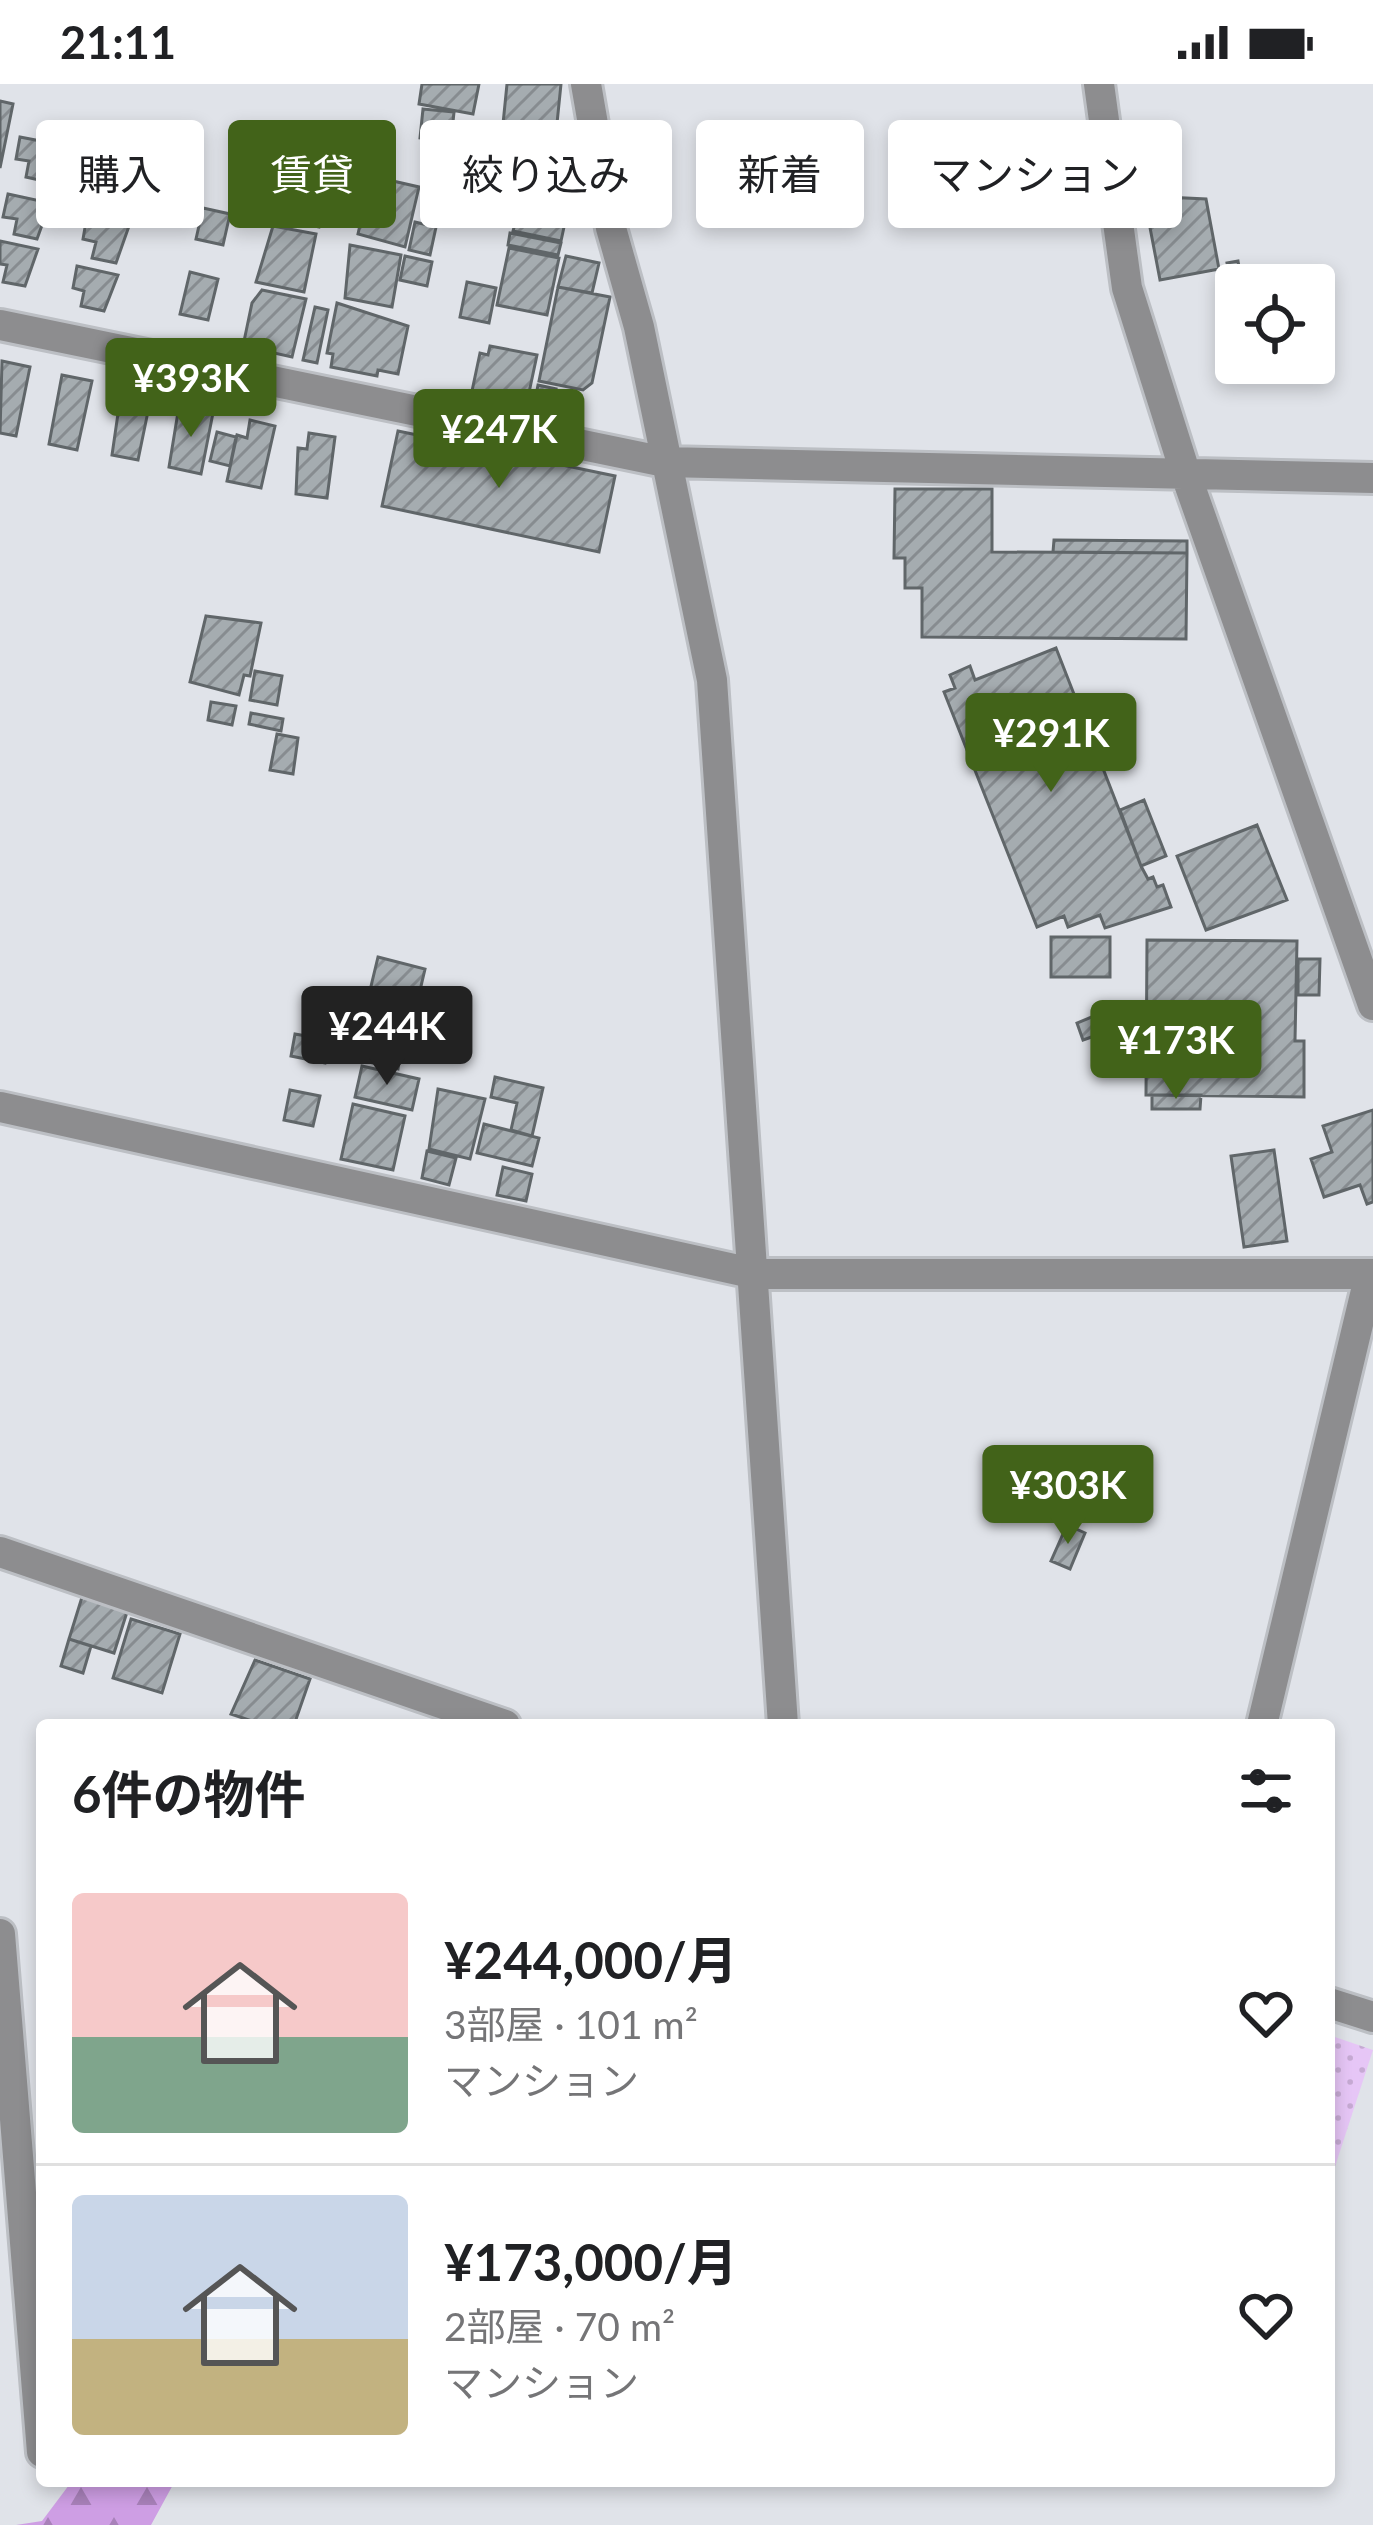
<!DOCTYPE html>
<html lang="ja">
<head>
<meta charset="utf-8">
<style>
	:root { --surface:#fff; --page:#f2f2f2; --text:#202124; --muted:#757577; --line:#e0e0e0; --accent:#426319 }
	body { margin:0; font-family:Lato,"Noto Sans JP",sans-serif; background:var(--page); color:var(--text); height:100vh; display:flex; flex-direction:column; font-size:45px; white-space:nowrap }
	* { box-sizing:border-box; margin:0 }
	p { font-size:39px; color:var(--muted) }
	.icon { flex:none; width:66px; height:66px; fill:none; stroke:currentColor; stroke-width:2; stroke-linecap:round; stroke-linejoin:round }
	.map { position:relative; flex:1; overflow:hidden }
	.sheet { position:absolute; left:36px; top:1635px; width:1299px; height:768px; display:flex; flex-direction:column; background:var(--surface); border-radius:12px; box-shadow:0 6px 18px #0003 }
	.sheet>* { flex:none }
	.guide { position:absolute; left:36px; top:36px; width:1302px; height:108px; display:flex; gap:24px }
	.tools { position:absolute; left:1215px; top:180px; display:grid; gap:24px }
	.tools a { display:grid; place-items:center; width:120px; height:120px; border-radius:12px; background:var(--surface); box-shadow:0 6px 18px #0003; font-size:60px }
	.price { position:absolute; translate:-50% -102px; padding:0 27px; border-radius:12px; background:var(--accent); color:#fff; font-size:39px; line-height:78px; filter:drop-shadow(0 3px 6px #0008) }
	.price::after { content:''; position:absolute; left:50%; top:72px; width:36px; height:27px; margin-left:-18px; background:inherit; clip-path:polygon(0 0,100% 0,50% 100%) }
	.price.on { background:#222; color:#fff }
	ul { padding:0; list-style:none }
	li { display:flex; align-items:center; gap:36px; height:300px; padding:0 36px }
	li+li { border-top:3px solid var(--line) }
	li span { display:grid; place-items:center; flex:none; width:336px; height:240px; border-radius:12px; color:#555 }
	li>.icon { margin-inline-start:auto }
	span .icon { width:144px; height:144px; fill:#fffc; stroke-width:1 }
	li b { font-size:51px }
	h2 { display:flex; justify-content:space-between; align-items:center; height:144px; padding:0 36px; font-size:51px }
	.tag { padding:0 42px; border-radius:12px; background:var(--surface); box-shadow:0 6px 18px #0003; font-size:42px; line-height:108px }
	.tag.on { background:var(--accent); color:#fff }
	.status { display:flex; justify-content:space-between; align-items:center; height:84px; padding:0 60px; background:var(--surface); direction:ltr }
	.status svg { height:33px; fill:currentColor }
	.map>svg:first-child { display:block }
	.grass { fill:url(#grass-dots) }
	.forest { fill:url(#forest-firs) }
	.building { fill:url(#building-hatch); stroke:#606669; stroke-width:3 }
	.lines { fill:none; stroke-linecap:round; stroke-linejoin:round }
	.minor-casing { stroke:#bcbfc4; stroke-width:36 }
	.minor { stroke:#8d8d8f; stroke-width:30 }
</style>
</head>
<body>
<div class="status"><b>21:11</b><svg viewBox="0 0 49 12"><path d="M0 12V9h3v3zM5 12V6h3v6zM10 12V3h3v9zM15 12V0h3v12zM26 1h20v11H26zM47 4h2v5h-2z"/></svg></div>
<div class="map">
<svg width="1373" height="2441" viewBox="0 0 1373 2441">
	<defs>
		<pattern id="grass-dots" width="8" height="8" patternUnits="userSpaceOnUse" patternTransform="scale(3)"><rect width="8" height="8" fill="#e6c6f6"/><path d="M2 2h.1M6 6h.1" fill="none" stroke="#c6aad3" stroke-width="1.8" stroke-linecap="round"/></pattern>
		<pattern id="forest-firs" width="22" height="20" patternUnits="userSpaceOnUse" patternTransform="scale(3)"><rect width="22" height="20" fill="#ce9ee4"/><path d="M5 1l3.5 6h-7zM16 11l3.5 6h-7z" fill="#a881b9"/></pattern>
		<pattern id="building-hatch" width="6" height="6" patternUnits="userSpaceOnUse" patternTransform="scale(3)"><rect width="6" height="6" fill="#a5acb0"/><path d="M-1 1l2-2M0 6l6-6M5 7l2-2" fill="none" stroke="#878c90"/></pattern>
	</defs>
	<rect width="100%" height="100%" fill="#e0e3e9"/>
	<!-- grass -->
	<path class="grass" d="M1329 1951 1373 1966 1329 2101Z"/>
	<!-- forest -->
	<path class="forest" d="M72 2397H175L151 2441H16L42 2437Z"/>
	<!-- building -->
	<path class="building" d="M422 0H479L473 30 419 20Z
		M507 0H561L555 59 501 60Z
		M0 17 13 20 0 84Z
		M423 25 454 28 451 57 420 54Z
		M20 53 61 61 48 98 26 93 29 77 16 75Z
		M243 64 332 82 319 143 286 136 290 119 260 112 258 124 231 118Z
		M371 92 419 103 405 163 358 150Z
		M528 92 573 101 561 157 513 147Z
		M8 110 50 119 37 155 14 150 17 135 3 133Z
		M1144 112 1206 115 1219 185 1160 196Z
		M203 124 230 130 223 161 196 155Z
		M87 132 129 142 116 179 92 174 96 158 83 155Z
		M415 138 436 143 430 171 409 166Z
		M273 142 316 150 304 208 256 198Z
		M510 149 561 159 558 171 508 161Z
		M0 157 38 165 25 202 3 198 7 181 0 180Z
		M350 161 401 171 392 223 345 214Z
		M509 164 559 174 547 231 497 221Z
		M405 172 432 178 427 202 400 196Z
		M566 172 599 179 592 209 558 203Z
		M1238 177 1242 201H1236V244L1229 245 1217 192 1229 189 1227 179Z
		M77 182 118 191 104 227 81 222 84 207 73 204Z
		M190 188 218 195 208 236 180 230Z
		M467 198 496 204 489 239 460 233Z
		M558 203 610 213 592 299 583 306 539 297Z
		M262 206 306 215 292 273 243 262 252 219Z
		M337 219 408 242 398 290 378 286 377 292 331 283 333 270 327 269Z
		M315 223 328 226 317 279 303 276Z
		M490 262 537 271 527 318 472 307 480 269 488 271Z
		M2 277 30 283 16 352 0 349Z
		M166 288 192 294 185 322 160 316Z
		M62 291 92 297 77 366 49 360Z
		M538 301 556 305 551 325 534 322Z
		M122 302 152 308 138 376 112 371Z
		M179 322 213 329 201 390 169 383Z
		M250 336 275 342 261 404 227 397 237 351 247 354Z
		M398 347 615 392 599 468 382 422Z
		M217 348 236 353 230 382 210 377Z
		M309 349 335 353 327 414 296 410 298 364 307 365Z
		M895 405H992V468L1187 469 1186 555 922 553V504H905V474H894Z
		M1054 456 1187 457V469L1053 468Z
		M206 532 261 539 250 592 244 591 239 611 190 598Z
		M1056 564 1141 782 1148 795 1153 793 1157 803 1163 801 1171 823 1105 844 1100 831 1068 843 1064 832 1037 843 944 608 955 604 950 591 970 582 975 596Z
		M255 587 282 592 277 621 250 616Z
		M211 618 236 622 232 641 208 636Z
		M251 629 283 635 281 647 249 640Z
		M277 650 298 654 293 690 270 686Z
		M1144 716 1166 772 1141 782 1120 726Z
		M1257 741 1287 816 1206 846 1177 772Z
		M1051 853H1110V893H1051Z
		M1147 856 1297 857 1295 957H1304V1013L1146 1011Z
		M378 873 425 885 406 966 372 958 375 947 361 944Z
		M1298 875H1320L1319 911H1298Z
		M1099 930 1106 948 1083 956 1077 939Z
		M295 950 329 956 325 979 291 972Z
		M367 964 400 971 398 985 365 977Z
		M362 982 419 995 412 1026 355 1013Z
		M495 993 543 1004 532 1052 511 1046 517 1019 491 1013Z
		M438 1005 485 1015 470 1075 429 1065Z
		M290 1006 320 1012 313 1042 284 1036Z
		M1152 1011H1201L1200 1025H1152Z
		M353 1020 405 1032 393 1086 341 1075Z
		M1373 1026V1118L1367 1120 1360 1101 1324 1113 1311 1075 1332 1068 1323 1042Z
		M484 1040 539 1054 532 1082 477 1069Z
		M1274 1066 1287 1157 1244 1163 1231 1072Z
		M427 1067 456 1074 449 1101 422 1094Z
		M503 1083 532 1090 526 1117 497 1111Z
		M1067 1441 1085 1449 1070 1485 1051 1477Z
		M83 1510 128 1525 114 1569 69 1555Z
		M131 1535 180 1550 162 1609 113 1594Z
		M69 1555 91 1562 83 1589 61 1582Z
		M255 1576 310 1595 294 1641H264L231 1630Z"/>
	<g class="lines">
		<!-- minor casing -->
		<g class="minor-casing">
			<path id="minor" d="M586 0 611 144 639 243 712 596 783 1641
				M1099 0 1127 204 1186 391 1373 921
				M0 241 665 378 1373 394
				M0 1023 756 1190H1373
				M0 1468 505 1641
				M1262 1641 1370 1190
				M0 1850 42 2368
				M1329 1919 1373 1933"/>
		</g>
		<!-- minor -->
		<use href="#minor" class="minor"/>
	</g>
</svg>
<div class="tools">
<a><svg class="icon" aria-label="locate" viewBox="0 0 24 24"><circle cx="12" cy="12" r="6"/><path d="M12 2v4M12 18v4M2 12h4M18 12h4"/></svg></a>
</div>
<b class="price" style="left:191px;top:356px">¥393K</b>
<b class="price" style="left:499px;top:407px">¥247K</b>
<b class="price" style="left:1051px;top:711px">¥291K</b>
<b class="price on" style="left:387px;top:1004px">¥244K</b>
<b class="price" style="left:1176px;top:1018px">¥173K</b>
<b class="price" style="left:1068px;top:1463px">¥303K</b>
<div class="guide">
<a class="tag">購入</a>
<a class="tag on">賃貸</a>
<a class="tag">絞り込み</a>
<a class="tag">新着</a>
<a class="tag">マンション</a>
</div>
<section class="sheet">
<h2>6件の物件<svg class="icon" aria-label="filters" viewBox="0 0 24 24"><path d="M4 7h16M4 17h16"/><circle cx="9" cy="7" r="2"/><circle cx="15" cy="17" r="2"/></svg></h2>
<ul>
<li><span style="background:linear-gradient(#f6c9c9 60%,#7fa58c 0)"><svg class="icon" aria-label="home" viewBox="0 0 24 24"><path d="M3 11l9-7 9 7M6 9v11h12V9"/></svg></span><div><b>¥244,000/月</b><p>3部屋 · 101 m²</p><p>マンション</p></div><svg class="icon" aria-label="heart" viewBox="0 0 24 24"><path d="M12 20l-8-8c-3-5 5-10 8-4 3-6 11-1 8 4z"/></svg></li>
<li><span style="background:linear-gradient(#c9d6e8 60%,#c2b280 0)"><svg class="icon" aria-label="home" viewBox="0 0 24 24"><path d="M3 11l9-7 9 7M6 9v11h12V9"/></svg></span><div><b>¥173,000/月</b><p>2部屋 · 70 m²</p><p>マンション</p></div><svg class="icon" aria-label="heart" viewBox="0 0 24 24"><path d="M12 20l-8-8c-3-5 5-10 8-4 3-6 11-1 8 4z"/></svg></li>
</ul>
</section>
</div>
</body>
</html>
